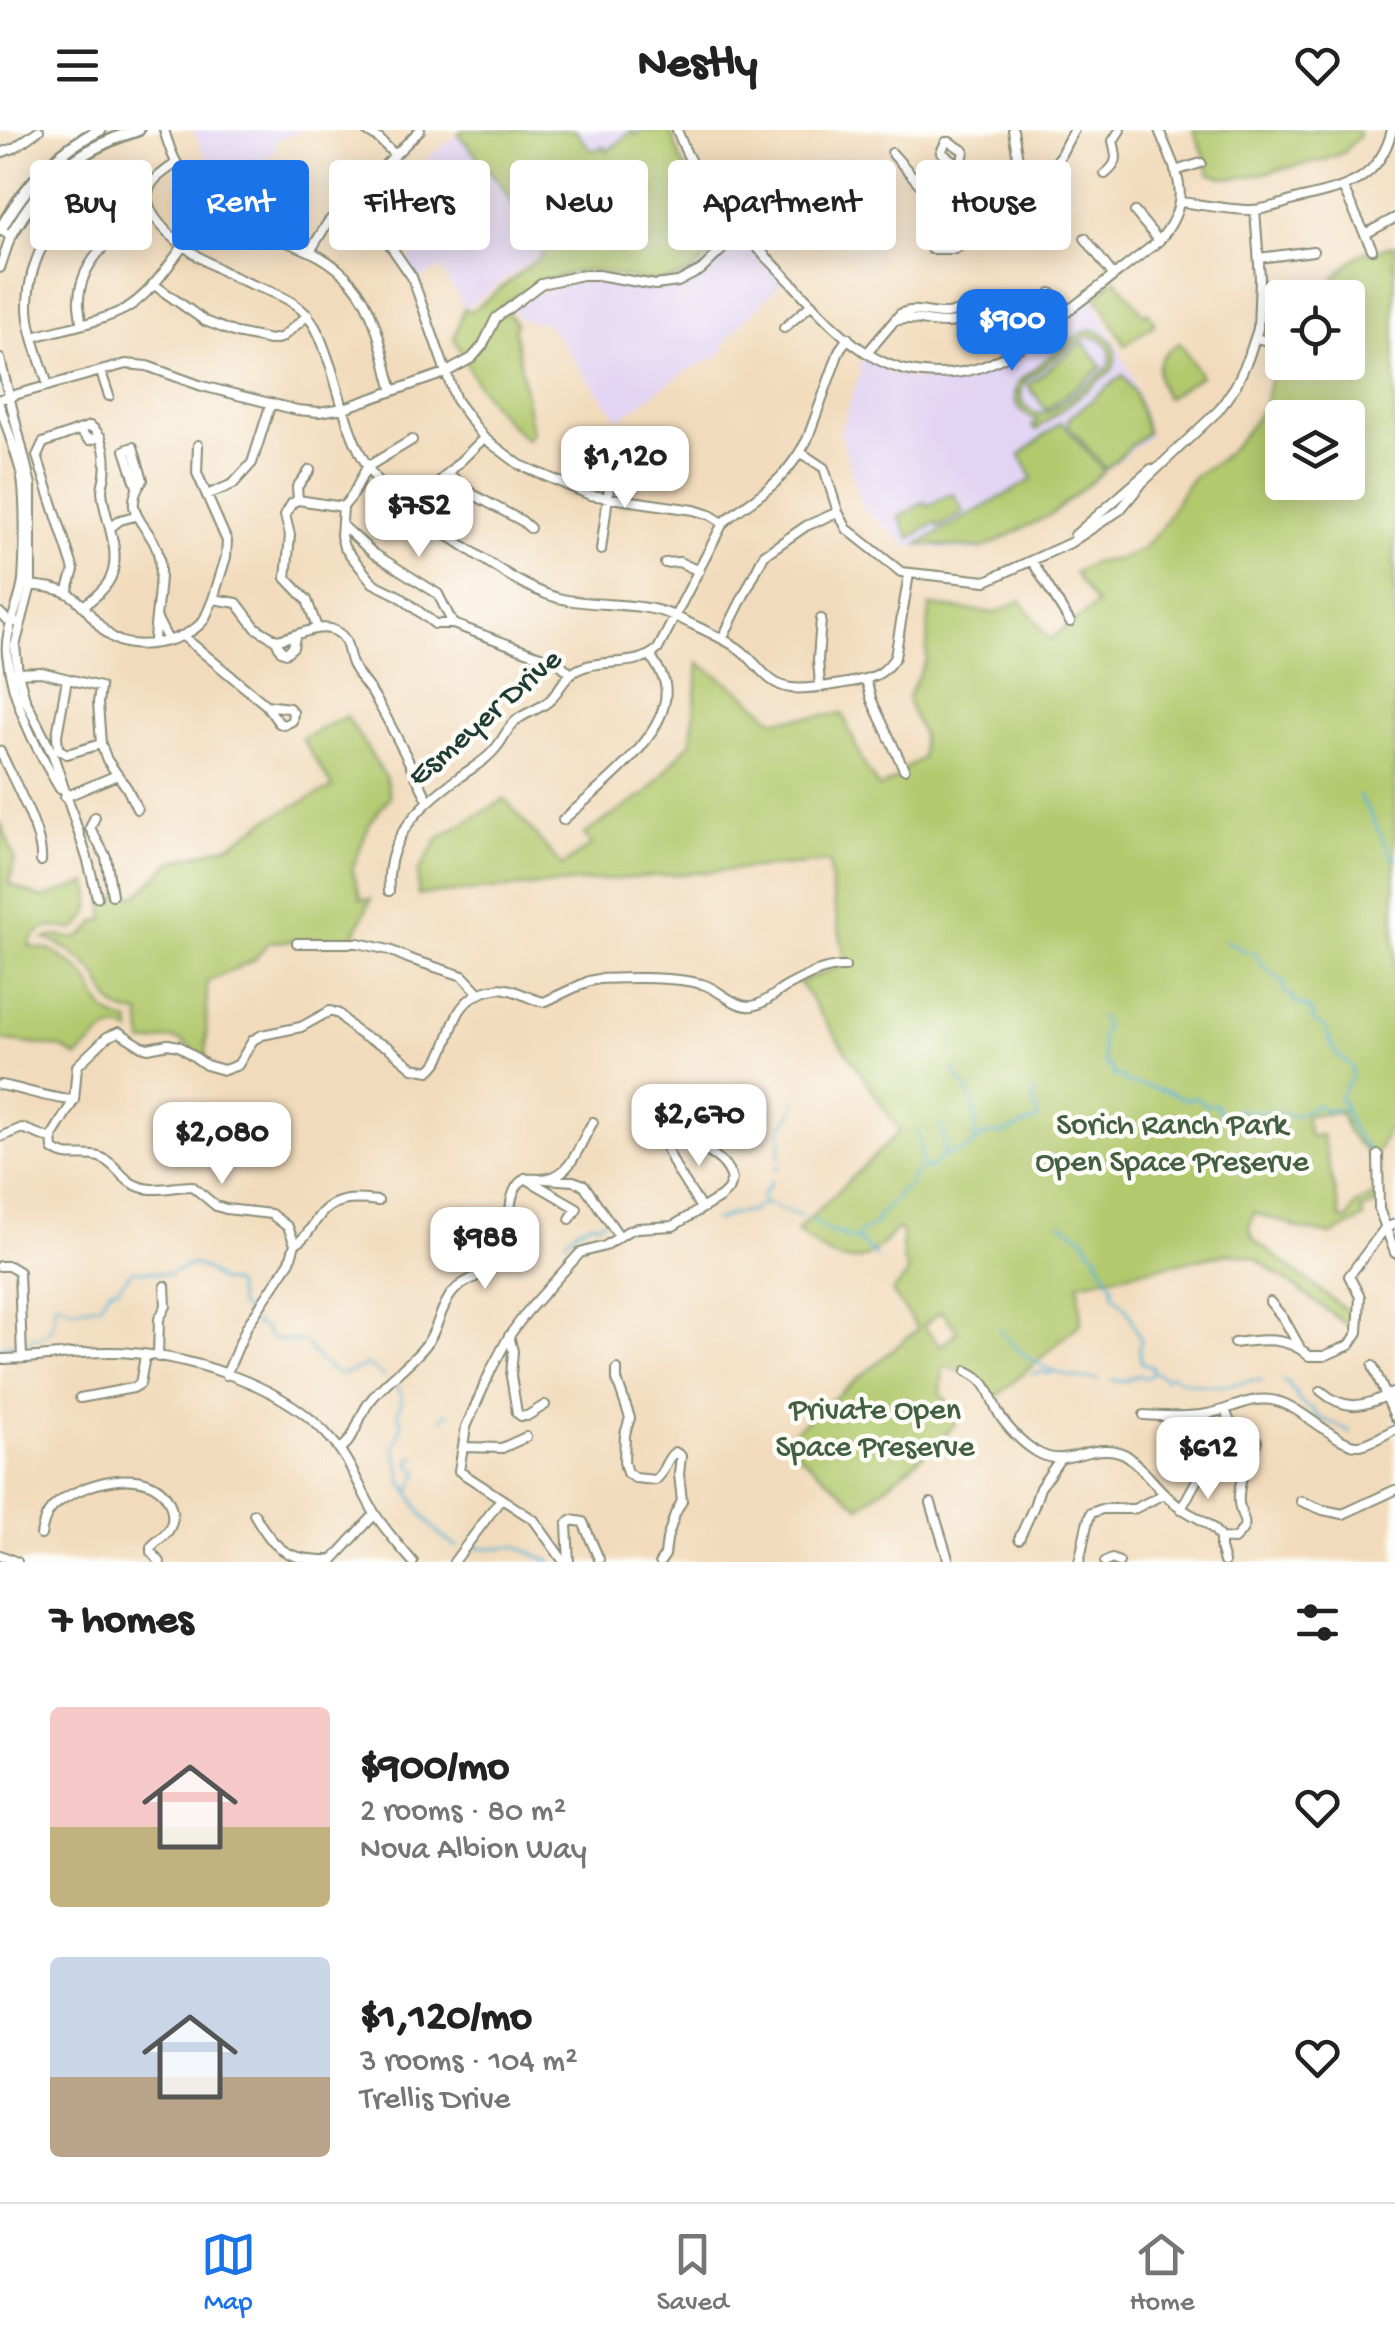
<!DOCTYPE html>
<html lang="en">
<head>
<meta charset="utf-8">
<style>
	:root { --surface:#fff; --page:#f2f2f2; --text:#222; --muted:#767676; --line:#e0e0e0; --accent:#1a73e8 }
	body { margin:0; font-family:"Gochi Hand",sans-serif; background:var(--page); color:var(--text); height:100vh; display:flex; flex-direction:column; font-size:38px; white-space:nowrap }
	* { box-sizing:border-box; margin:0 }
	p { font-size:32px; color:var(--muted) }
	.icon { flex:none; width:55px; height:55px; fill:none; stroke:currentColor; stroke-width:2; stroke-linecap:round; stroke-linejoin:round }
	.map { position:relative; height:1432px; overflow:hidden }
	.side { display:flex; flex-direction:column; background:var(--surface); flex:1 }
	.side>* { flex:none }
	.banner { position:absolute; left:30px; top:30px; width:1335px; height:90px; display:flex; gap:20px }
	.controls { position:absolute; left:1265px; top:150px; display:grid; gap:20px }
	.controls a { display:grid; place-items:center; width:100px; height:100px; border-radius:10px; background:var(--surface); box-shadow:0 5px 25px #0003; font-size:50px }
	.price { position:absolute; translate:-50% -85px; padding:0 22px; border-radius:20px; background:#fff; color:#222; font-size:32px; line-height:65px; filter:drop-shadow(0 2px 5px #0008) }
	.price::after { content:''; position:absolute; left:50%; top:60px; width:30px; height:22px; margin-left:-15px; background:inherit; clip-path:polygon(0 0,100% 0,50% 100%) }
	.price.active { background:var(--accent); color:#fff }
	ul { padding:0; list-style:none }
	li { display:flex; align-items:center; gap:30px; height:250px; padding:0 50px }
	li span { display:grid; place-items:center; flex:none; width:280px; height:200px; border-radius:10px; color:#555 }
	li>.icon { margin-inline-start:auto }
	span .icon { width:120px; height:120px; fill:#fffc; stroke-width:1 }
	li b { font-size:42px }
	h2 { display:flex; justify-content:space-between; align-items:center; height:120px; padding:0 50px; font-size:42px }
	.tag { padding:0 35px; border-radius:10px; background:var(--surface); box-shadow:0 5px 25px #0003; font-size:35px; line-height:90px }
	.tag.active { background:var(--accent); color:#fff }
	header { display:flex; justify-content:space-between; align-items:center; height:130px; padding:0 50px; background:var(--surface); font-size:45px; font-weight:700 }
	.dock { display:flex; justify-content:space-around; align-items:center; height:140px; border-top:2px solid var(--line); background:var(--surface); font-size:28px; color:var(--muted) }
	.dock a { display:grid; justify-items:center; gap:5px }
	.dock .active { color:var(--accent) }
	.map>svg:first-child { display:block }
	.built { fill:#e2d4f3 }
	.green { fill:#b3c96e; stroke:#698351; stroke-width:2.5; fill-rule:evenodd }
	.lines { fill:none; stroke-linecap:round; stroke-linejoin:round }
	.stream { stroke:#54b3d3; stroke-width:2.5 }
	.minor-casing { stroke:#888c78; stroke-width:12 }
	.major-casing { stroke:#888c78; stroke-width:15 }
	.minor { stroke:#fff; stroke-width:8 }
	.major { stroke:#fff; stroke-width:10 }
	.labels { text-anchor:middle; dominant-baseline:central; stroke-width:9; stroke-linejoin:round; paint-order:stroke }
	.street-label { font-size:32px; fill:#1f3d34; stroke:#fdfcf7 }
	.park-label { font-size:32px; fill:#446042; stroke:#fdfcf7 }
</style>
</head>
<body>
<header><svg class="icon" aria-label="menu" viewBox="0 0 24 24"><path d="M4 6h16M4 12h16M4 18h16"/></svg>Nestly<svg class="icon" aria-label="heart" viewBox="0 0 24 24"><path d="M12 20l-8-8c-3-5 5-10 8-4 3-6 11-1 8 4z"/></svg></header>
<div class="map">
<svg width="1395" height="1432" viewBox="0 0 1395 1432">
	<rect width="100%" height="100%" fill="#fdfcf7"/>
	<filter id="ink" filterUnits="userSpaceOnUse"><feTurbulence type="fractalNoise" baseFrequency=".01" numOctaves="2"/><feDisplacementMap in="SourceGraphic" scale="20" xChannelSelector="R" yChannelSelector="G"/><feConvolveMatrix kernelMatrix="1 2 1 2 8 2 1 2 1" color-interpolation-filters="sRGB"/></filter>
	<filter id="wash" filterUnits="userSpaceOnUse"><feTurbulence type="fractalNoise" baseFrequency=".0048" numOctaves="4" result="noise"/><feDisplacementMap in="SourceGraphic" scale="40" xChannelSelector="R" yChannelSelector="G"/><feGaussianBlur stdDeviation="2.25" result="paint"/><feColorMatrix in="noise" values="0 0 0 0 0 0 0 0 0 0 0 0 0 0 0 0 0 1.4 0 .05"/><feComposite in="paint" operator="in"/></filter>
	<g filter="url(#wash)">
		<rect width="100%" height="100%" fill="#f2dbbc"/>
		<!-- built -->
		<path class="built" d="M193 0H303L278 10 274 20 242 58 220 41 206 27Z
			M553 0H642L636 5 632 1 608 22 594 20 583 11Z
			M458 4 500 53 543 123 465 178 440 138 418 150 407 130 429 115 416 97 390 69 431 26Z
			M739 111 744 113 783 151 730 206 720 226 687 240 619 289 551 199 544 192 529 191 518 187 512 180 535 164 579 151 598 150 652 161 678 158 695 150Z
			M1093 168 1130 241 1150 305 1054 384 980 422 908 416 863 379 840 302 861 241 858 238 864 227 887 242 916 250 976 244 989 240 1015 227Z"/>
		<!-- green -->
		<path class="green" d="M462 0H575L590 19 599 20 603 16 608 21 632 1 636 5 642 0H670L682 33 698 60 729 98C728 110 722 115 713 123 683 153 660 156 620 146 607 143 594 139 581 141 549 146 529 157 502 175L516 193 514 198 532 302 527 310C505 291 482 265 469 239 464 228 461 219 454 209L464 178 470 181 476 178 544 124 500 53 458 4Z
			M1193 0H1359L1358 7 1343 23 1324 30 1246 47 1227 48 1209 44 1204 24Z
			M1395 115V992C1384 1002 1382 1016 1373 1029L1348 1003 1341 983 1305 985 1310 1007 1322 1005 1341 1089 1347 1090 1355 1075 1375 1065V1075L1361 1080 1364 1088 1332 1105 1293 1097 1294 1095 1254 1083 1249 1097 1254 1110 1355 1187 1354 1200 1255 1128 1229 1123 1079 1153 1081 1193 994 1269C982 1247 966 1241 943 1236L941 1264 960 1287 941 1311 860 1377 783 1310 918 1199 892 1162 904 1149 908 1142 903 1129 902 1102 896 1099C858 1146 839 1135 797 1101L900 1001 799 852 846 835 832 763 829 732 418 765V743L439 708 505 669 562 736 591 715 584 704 647 663 691 611 699 533 743 563 774 590 843 584 862 631 879 658 903 645 904 639 922 628V605L909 575 908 567 926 530 930 476 996 483 1021 470 1049 510 1097 475 1074 443 1092 433 1124 428 1142 419 1162 397 1185 357 1194 346 1219 330 1234 316 1254 291 1266 270 1272 240 1284 243 1287 233 1348 232V168L1287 167 1286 154 1326 157 1350 132 1366 121 1369 123ZM1282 288H1348V352H1282ZM941 1181 958 1201 941 1216 923 1196Z
			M1116 149 1144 184 1148 182 1155 194 1125 215 1096 165Z
			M1094 200C1114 206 1121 222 1112 240L1036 300 1032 296 1038 290C1018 285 1010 270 1019 251L1075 206 1086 201ZM1087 206 1100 208 1107 214 1111 225 1109 235 1103 242 1049 282C1028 289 1014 270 1025 251L1079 210Z
			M1083 212 1102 237 1046 280 1028 255Z
			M1180 213 1201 246 1166 268C1152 244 1154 226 1180 213Z
			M1123 245 1135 264 1147 302 1106 339 1068 295V289Z
			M1061 292 1104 341 1052 384 982 419 919 414 1033 349 1020 325Z
			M953 363 964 383 939 397 936 393 910 408 899 387 925 372 928 376Z
			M346 586 385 646 390 666 370 693 352 739 361 769H371L353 808 269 812 254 830 207 852 206 929C195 922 182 907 168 909 157 910 155 915 143 912L140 884C131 883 122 882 116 877 106 869 104 858 98 848 89 834 62 812 45 809 68 798 73 824 96 791L104 790V768L138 765 171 732 230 715 270 688 333 657 302 609Z
			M0 691 15 729 9 754 42 768 88 753C94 773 91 788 74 800 55 795 37 795 29 815 39 822 41 816 51 820 53 821 75 836 77 838 103 859 89 884 130 892L131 902C110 889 92 914 77 928L63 918 0 910Z"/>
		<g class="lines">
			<!-- stream -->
			<path class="stream" d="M57 34 76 19 117 0
				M40 52 51 40
				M8 98 31 62
				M0 118 3 110
				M0 251 2 261
				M1359 666 1366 676 1391 725 1395 728
				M1225 810 1243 820 1255 823 1262 835 1284 853V862L1292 866 1295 873 1310 879 1314 892 1325 898 1336 924 1352 937V946L1339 969 1345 975V980
				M1100 886 1105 896 1101 909 1105 934 1110 936 1114 946 1123 948 1125 952 1166 961 1187 970 1195 967 1206 975H1217L1218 982 1224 985 1240 979 1245 982H1275L1296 986 1315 975 1329 981 1342 979C1351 986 1348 991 1353 1000 1358 1009 1366 1018 1373 1026
				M954 939C957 948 963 953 968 961 975 976 978 994 974 1011
				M941 995 946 1015 943 1026
				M916 1000 920 1011 922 1036
				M779 1029 782 996 791 985 796 969
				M776 1039 779 1036
				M763 1074 762 1065 769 1057 771 1050
				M714 1090 716 1091 732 1084 753 1081 756 1076 769 1074C780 1080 791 1083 803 1087
				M813 1090 830 1102 843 1104V1107L859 1111 878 1128
				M1061 1093 1083 1106 1090 1118 1099 1126 1098 1129 1113 1156V1164L1127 1179 1141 1211 1139 1217 1141 1232 1152 1237 1153 1242 1163 1246 1165 1249 1171 1245C1184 1254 1212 1257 1229 1255 1240 1254 1250 1249 1262 1250
				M857 1110 859 1104 877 1093 876 1089 898 1066V1063L911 1055V1050L918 1039H930L943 1026 969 1018 986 1004H1003L1036 990 1038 984 1033 974 1035 966 1032 962
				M566 1111 576 1099 593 1092 598 1094 603 1090
				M513 1190 535 1163
				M255 1191V1194L265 1199 271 1209 303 1212 320 1231 336 1244 351 1242 367 1235 384 1247
				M999 1199C1024 1231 1058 1249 1098 1250
				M26 1211 43 1206 52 1199 56 1171 71 1179 100 1175 109 1160 118 1157 133 1140 168 1144 193 1134 204 1138 220 1151 229 1152 235 1155 239 1177 247 1181
				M0 1217 17 1212
				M1032 1244 1043 1242 1049 1244 1053 1240
				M1112 1250 1122 1252 1138 1245 1146 1248 1151 1244
				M394 1252 400 1260 402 1270 398 1283 402 1294 394 1320 399 1333 402 1352C409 1359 411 1366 416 1374 426 1391 440 1408 458 1417
				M1282 1252H1288L1290 1258 1297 1263 1296 1267 1306 1277 1313 1279 1318 1287 1351 1302
				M442 1290 445 1284 450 1283
				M411 1360 419 1341 410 1335 411 1329 416 1327
				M471 1417 491 1418 516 1416 552 1432"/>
		</g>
	</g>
	<g filter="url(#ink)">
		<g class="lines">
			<!-- minor casing -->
			<g class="minor-casing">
				<path id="minor" d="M164 0C168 12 171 25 178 35 199 66 235 91 269 105 303 119 327 124 353 154 377 182 383 227 393 261
					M365 0 379 9 394 24
					M677 0C702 69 741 100 790 151 815 178 842 209 875 228 913 249 962 249 1000 229 1023 218 1042 201 1062 185 1095 161 1127 135 1159 111 1195 68 1177 45 1159 0
					M1013 0 1020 41
					M0 23 14 18 39 0
					M892 23 931 67V119H955L996 93 1005 80 1020 41C1064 39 1053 34 1074 0
					M176 33C170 38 158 45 153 52 126 88 212 137 239 149 262 160 287 164 305 183 319 198 324 218 331 237 344 280 354 327 385 360 404 380 430 394 453 409 486 430 520 457 558 468 598 478 640 470 677 487 697 497 719 506 738 518 757 531 766 555 791 558 808 560 866 552 880 543 886 539 891 533 895 527L909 444
					M961 37 941 22 946 12H950L964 21C963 27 961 33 961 39 963 58 987 76 1001 87
					M1175 41 1201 33
					M1105 44C1119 33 1117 27 1113 11L1120 0
					M1343 58 1372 119
					M348 72 383 105 412 147 456 270 484 308 520 335 590 365 694 380 710 385 723 393
					M1181 72C1204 75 1229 80 1252 80 1267 80 1283 73 1298 69 1344 58 1379 52 1392 0
					M1135 82 1159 111
					M1365 104 1395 88
					M1085 108 1113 145
					M311 120 328 92 420 0
					M1259 128 1313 121
					M0 138 11 105 6 103
					M153 154 205 191 236 203 270 210 281 208 308 185
					M1051 163 1069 180
					M898 190C914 186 931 194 948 193 965 192 978 180 996 188
					M81 193C81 186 78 176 79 169 81 128 118 101 150 83
					M784 198 812 174
					M34 207C64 198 98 193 125 179 150 165 167 137 184 115
					M1256 208 1282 215
					M867 223 900 184C914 176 930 185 946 184 960 183 979 169 992 179 999 185 1012 208 1019 218
					M0 229 31 355V455L15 516 18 543 25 569 53 625 88 731 97 767
					M101 242 109 266
					M48 256C41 230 27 200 28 173 29 128 54 87 89 60 97 54 105 46 115 44 129 41 140 46 153 52
					M0 269 126 234 147 236 202 256 297 280 319 282 344 278 445 243 472 228 483 215 496 188 541 154 582 145H598L655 155 678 152 701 140 741 101
					M0 276C7 298 15 320 21 342 26 368 25 422 23 450 21 474 4 499 7 524 12 572 36 619 60 659
					M79 300 89 310 101 307
					M412 310 367 337 352 366 343 377 341 406 344 417 373 453 399 466 435 494H453L559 533 571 544
					M198 315 197 343 227 411 226 427 213 469
					M800 322 824 338 838 382 847 399 901 442 986 451 1070 413 1120 380 1143 352 1219 280 1236 255 1248 229 1258 199 1260 148 1255 80
					M448 343 474 365 522 391 530 398
					M137 357 125 320 133 317 143 350C117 385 154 396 159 427 163 449 154 489 154 513
					M207 365 233 354 252 333 271 273
					M298 370 292 373 285 385 290 405 286 448 307 470 317 498
					M298 370 343 377
					M298 370 297 357 310 340
					M413 383 428 363 484 308
					M343 396 373 423 438 464 453 494
					M111 397 120 390 135 386
					M1075 405 1151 339
					M601 420 612 336
					M1032 431 1070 492
					M665 433 679 432 699 441
					M23 454C38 457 55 456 69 464 88 475 96 498 115 509 137 522 187 511 203 491 207 485 210 476 213 469L237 473 256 498 276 510C294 508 318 492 335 501 349 507 347 522 352 534 358 546 367 555 374 566 394 599 410 635 428 670
					M67 463 74 440 37 326 43 313 90 296C105 304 107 329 105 345 104 349 102 357 102 361 104 389 122 419 111 447 106 459 93 469 83 476
					M0 483 6 489 16 492
					M156 487 168 510
					M184 507 266 575
					M722 509 764 425 806 396 838 382
					M276 510 281 521 286 523 293 517 295 507
					M15 543 41 542 100 557 98 573 101 614 107 630 127 658 137 679
					M67 549 57 605 58 619 67 624 101 614
					M866 550 872 571 904 639
					M820 555 818 530 821 489
					M266 575 289 578 293 582 292 591 284 595 279 593Z
					M0 621C12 648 44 704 41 731
					M65 667 117 645
					M95 687 90 698 106 727 112 765
					M563 690C596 660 674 604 665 554 663 544 656 535 651 526
					M389 761C385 708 419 676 458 648 470 639 486 631 495 619 504 609 507 597 518 589 529 581 543 578 551 569 560 559 565 546 577 540 602 527 636 539 658 519L723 393C738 379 755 370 770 357 786 344 797 328 807 310L840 219 848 208
					M297 813H358L389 820 410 829 463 846 478 862
					M0 955C25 959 49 969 74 970
					M0 1007 22 998 51 1009
					M666 1017 677 1040 701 1078
					M1378 1025 1379 1079 1395 1123
					M525 1048 577 1078 570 1089
					M546 1049 573 1051 584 1055 619 1106
					M295 1114C306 1108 310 1099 317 1089 331 1067 355 1068 378 1071
					M0 1136H9L19 1142 22 1228
					M1270 1172 1284 1189 1299 1216
					M509 1206 513 1221 511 1246 517 1283 521 1286H527L545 1275
					M1234 1213C1261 1209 1288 1206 1309 1226H1324L1350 1215 1358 1202 1360 1167 1349 1146 1385 1098 1395 1094
					M158 1227 159 1189 166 1176 165 1156
					M0 1229C36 1229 72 1222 108 1222 181 1222 284 1253 332 1310 351 1332 360 1359 375 1384 386 1401 400 1417 413 1432
					M1373 1236 1395 1287
					M617 1239V1250L630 1288 625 1304 624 1332 627 1343 635 1348 655 1350C665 1344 664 1330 675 1322L681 1326 679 1344 682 1371 675 1384 667 1409 665 1425 660 1432
					M967 1241C993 1253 988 1268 1002 1289 1010 1300 1023 1313 1035 1321 1064 1339 1080 1318 1108 1320 1115 1320 1124 1323 1129 1327 1149 1344 1162 1366 1184 1380 1198 1389 1212 1393 1220 1408
					M226 1245 247 1196 290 1131 295 1114 288 1097 271 1084 226 1079 216 1076 192 1056C171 1056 149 1065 130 1052 119 1044 112 1031 99 1027 82 1022 68 1031 53 1019L52 1006 74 970 77 936 107 907 119 902 141 916 148 918 168 914 179 916 206 935 224 940 238 935 253 910 262 905 301 897 330 881 339 884 353 899 363 906 388 917 413 938 429 941C456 920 444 870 490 860 497 859 499 857 506 859 519 861 531 870 544 872L589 851 599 849C629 848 673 846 702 854 718 858 734 878 752 876 765 874 775 863 786 857 805 847 824 836 845 837
					M1321 1261C1348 1284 1366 1275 1395 1262
					M80 1268 133 1258 140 1254 145 1226
					M1144 1285C1164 1286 1187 1288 1207 1284 1231 1280 1251 1265 1276 1271 1301 1276 1339 1317 1359 1315 1370 1314 1385 1304 1395 1299
					M1168 1286 1169 1309C1180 1317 1193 1319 1202 1329L1199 1346 1181 1379
					M463 1317 502 1318 526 1307
					M340 1319C356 1309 357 1289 368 1274 384 1250 412 1235 428 1212 438 1197 441 1177 452 1163 468 1144 496 1146 505 1121 515 1098 502 1065 524 1049 532 1048 541 1050 548 1048 574 1043 580 1011 593 992
					M1301 1371 1323 1380 1343 1384 1395 1360
					M931 1373 949 1432
					M254 1384C276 1422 289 1431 333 1430
					M41 1405C43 1395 45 1385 53 1377 78 1353 151 1332 169 1372 173 1381 174 1392 168 1401 164 1407 156 1411 151 1417V1422L160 1432
					M1220 1408 1234 1409C1253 1391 1241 1393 1239 1373 1238 1364 1241 1349 1244 1340 1247 1329 1254 1324 1257 1311L1246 1300 1231 1294 1225 1280
					M1220 1408V1418L1224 1432
					M1019 1409 1034 1376 1040 1358 1060 1329
					M0 1425 17 1432
					M331 1432 375 1384
					M454 1432 501 1369
					M564 1432 534 1390 459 1341 466 1297 492 1238 509 1206 526 1183 580 1123 605 1116 628 1101 637 1098 673 1096 721 1067 728 1060 732 1049C727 1033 713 1023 698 1018
					M569 1432 567 1395 571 1390 583 1392 599 1429
					M1079 1432C1084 1415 1084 1399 1091 1383L1102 1379H1134L1164 1364
					M1105 1432 1112 1429 1119 1432"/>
			</g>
			<!-- major casing -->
			<g class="major-casing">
				<path id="major" d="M0 100C24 57 55 21 100 0
					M11 105C43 49 76 20 138 0"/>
			</g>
			<!-- minor -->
			<use href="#minor" class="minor"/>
			<!-- major -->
			<use href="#major" class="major"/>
		</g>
	</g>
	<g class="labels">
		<!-- street labels -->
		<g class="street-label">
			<text transform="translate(486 589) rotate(-41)">Esmeyer Drive</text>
		</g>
		<!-- park labels -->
		<g class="park-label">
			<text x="1172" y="997">Sorich Ranch Park<tspan x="1172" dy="37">Open Space Preserve</tspan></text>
			<text x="875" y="1282">Private Open<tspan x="875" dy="37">Space Preserve</tspan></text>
		</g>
	</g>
</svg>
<div class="controls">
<a><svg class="icon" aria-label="locate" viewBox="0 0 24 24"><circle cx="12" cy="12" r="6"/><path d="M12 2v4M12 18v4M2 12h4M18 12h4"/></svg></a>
<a><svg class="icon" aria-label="layers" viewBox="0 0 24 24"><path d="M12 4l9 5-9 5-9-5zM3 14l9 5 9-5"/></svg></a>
</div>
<b class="price active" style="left:1012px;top:244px">$900</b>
<b class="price" style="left:625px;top:381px">$1,120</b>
<b class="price" style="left:419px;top:430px">$752</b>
<b class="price" style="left:699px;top:1039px">$2,670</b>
<b class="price" style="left:222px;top:1057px">$2,080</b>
<b class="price" style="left:485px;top:1162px">$988</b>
<b class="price" style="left:1208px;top:1372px">$612</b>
<div class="banner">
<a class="tag">Buy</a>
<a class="tag active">Rent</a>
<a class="tag">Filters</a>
<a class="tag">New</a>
<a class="tag">Apartment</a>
<a class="tag">House</a>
</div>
</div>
<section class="side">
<h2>7 homes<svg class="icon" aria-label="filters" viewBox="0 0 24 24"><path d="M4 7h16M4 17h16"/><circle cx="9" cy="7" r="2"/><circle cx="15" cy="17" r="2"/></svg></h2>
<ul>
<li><span style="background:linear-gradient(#f6c9c9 60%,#c2b280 0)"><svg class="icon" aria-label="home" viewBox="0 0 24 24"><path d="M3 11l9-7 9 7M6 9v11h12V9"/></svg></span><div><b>$900/mo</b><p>2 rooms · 80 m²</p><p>Nova Albion Way</p></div><svg class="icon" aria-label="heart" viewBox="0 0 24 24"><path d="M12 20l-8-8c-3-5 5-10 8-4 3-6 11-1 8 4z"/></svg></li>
<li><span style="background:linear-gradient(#c9d6e8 60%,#b9a48a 0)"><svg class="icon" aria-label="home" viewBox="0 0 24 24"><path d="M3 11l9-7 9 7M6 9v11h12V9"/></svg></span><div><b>$1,120/mo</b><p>3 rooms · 104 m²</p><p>Trellis Drive</p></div><svg class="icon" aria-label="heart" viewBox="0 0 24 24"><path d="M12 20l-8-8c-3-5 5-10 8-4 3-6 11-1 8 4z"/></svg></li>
</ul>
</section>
<nav class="dock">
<a class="active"><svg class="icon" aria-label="map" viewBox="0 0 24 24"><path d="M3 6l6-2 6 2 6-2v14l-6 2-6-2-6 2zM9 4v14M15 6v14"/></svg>Map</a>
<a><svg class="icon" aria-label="saved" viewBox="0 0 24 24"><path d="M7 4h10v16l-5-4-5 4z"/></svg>Saved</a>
<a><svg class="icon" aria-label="home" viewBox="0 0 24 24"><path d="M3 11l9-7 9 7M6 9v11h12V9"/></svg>Home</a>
</nav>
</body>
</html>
